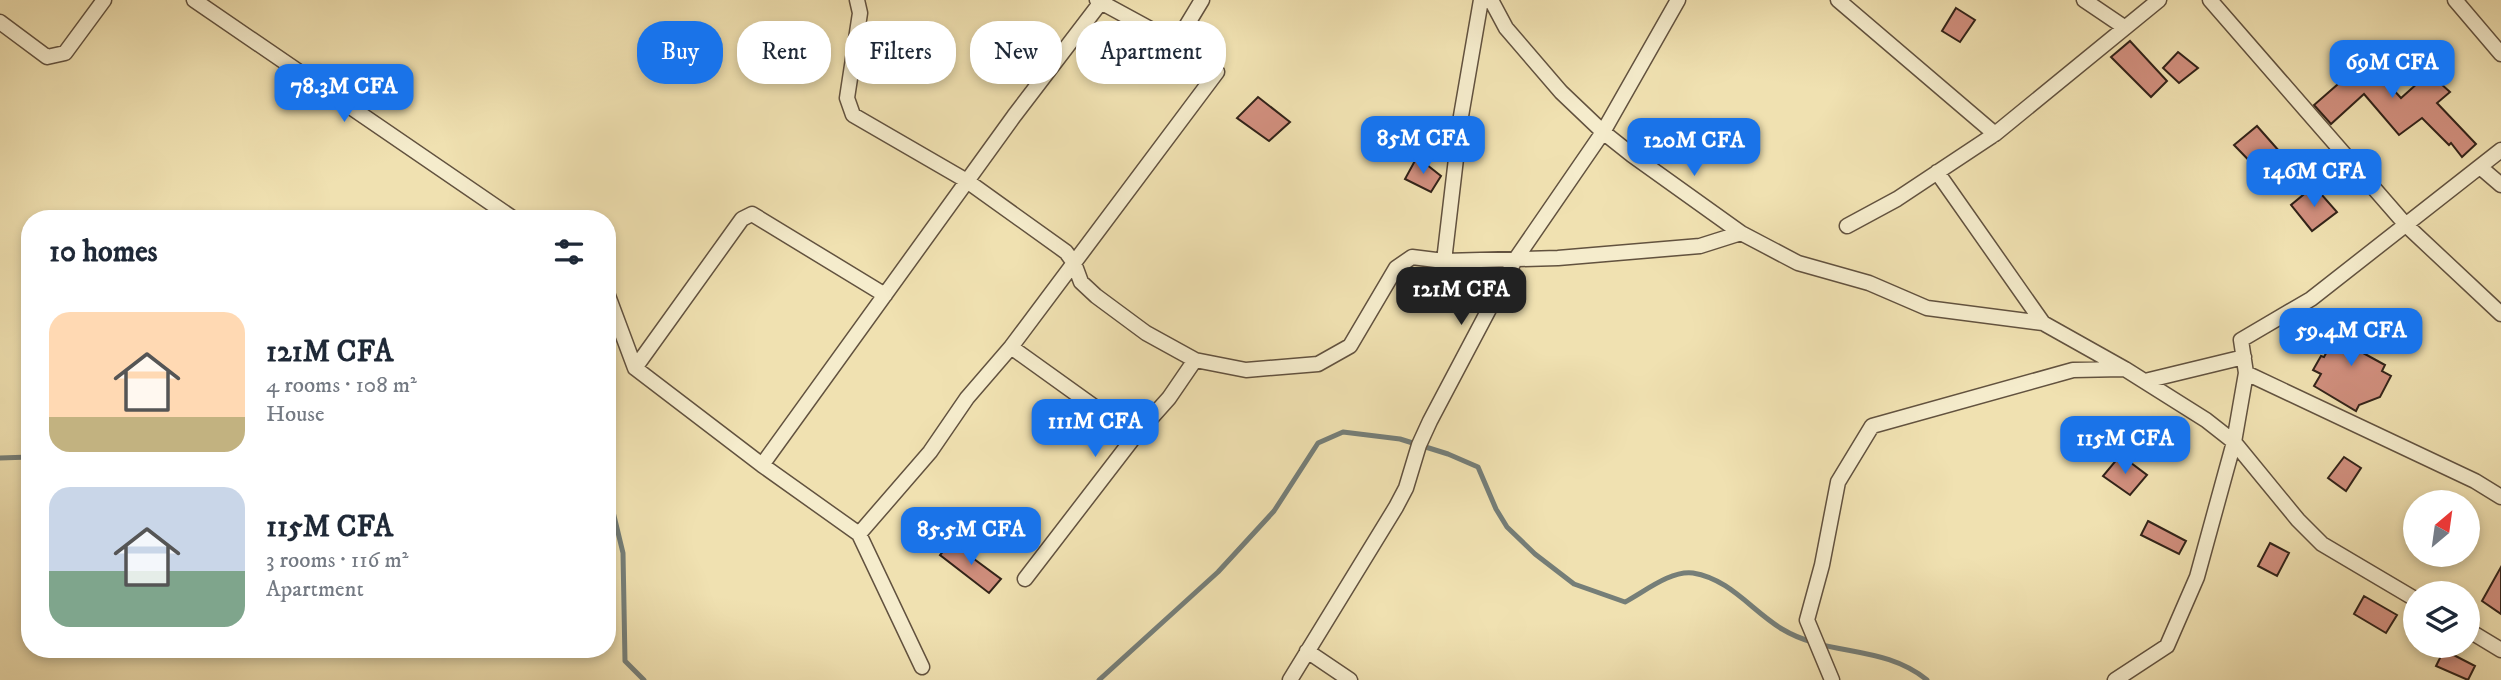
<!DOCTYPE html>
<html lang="en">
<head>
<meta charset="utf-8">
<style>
	:root { --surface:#fff; --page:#f6f6f7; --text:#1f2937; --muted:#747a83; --accent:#1a73e8 }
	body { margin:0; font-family:"IM FELL DW Pica",serif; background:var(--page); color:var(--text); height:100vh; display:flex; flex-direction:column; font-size:26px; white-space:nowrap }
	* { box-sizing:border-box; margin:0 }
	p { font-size:23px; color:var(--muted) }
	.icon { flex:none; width:38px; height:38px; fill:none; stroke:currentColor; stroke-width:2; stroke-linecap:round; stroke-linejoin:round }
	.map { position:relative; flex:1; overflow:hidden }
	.details { position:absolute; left:21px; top:210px; width:595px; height:448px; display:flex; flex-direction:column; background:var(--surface); border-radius:28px; box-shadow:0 4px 10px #0003 }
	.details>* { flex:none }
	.guide { position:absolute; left:637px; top:21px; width:665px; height:63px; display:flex; gap:14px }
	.needle { width:46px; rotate:29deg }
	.buttons { position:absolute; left:2403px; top:490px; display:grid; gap:14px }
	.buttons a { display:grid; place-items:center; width:77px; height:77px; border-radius:50%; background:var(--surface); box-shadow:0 4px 10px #0003; font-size:35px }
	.price { position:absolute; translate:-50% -60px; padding:0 16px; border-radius:14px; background:var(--accent); color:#fff; font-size:23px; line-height:46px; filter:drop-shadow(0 2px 4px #0008) }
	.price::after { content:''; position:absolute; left:50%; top:42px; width:21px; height:16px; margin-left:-10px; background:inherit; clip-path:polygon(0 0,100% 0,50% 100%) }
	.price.selected { background:#222; color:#fff }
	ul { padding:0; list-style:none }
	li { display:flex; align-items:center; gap:21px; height:175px; padding:0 28px }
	li span { display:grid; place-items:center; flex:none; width:196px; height:140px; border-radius:21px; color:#555 }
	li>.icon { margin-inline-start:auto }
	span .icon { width:84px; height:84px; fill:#fffc; stroke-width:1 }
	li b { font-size:30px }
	h2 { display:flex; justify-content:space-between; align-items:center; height:84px; padding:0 28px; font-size:30px }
	.tag { padding:0 24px; border-radius:28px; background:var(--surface); box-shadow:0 4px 10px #0003; font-size:24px; line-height:63px }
	.tag.selected { background:var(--accent); color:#fff }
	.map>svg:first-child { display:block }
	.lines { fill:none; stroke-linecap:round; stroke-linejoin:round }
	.stream { stroke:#757e78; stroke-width:5 }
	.building { fill:#d18f7e; stroke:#322319; stroke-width:2 }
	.street-casing { stroke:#62523f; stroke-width:17 }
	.street { stroke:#f5eccc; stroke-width:14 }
</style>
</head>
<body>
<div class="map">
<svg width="2501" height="680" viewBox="0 0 2501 680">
	<rect width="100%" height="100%" fill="#f0e1b1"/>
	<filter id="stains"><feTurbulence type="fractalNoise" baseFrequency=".00286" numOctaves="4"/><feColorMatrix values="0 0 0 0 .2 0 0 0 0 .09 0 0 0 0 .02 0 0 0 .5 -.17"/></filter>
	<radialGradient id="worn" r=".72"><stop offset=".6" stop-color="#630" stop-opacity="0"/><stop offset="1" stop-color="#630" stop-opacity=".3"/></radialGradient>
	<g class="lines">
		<!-- stream -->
		<path class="stream" d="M0 458 30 457
			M607 487 623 553 625 661 644 680
			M1099 680 1218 572 1274 511 1318 443 1343 432 1400 439 1448 454 1478 467 1496 509 1507 527 1535 554 1574 584 1625 602C1644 592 1671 570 1693 573 1730 579 1752 611 1782 629 1828 657 1883 644 1927 680"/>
	</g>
	<!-- building -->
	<path class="building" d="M1956 8 1975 20 1960 42 1942 31Z
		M2130 41 2167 81 2151 97 2111 57Z
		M2352 45 2401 98 2429 73 2450 92 2437 103 2476 144 2462 157 2451 143 2449 145 2422 118 2399 135 2364 94 2331 124 2314 105 2346 77 2332 59Z
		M2178 52 2198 68 2179 83 2163 68Z
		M1258 97 1290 122 1269 141 1237 118Z
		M2257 126 2287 160 2267 179 2234 145Z
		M1417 157 1441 176 1431 192 1405 179Z
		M2314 186 2337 212 2312 231 2291 205Z
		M2349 311 2368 322 2354 348 2385 365 2382 371 2391 376 2380 397 2359 405 2356 411 2314 386 2321 374 2313 370 2321 356 2324 357Z
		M2344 457 2361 468 2346 491 2328 478Z
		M2118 458 2126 463 2127 460 2147 475 2130 495 2103 476Z
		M2148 521 2186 541 2179 554 2141 535Z
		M951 542 1001 579 989 593 940 555Z
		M2270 543 2289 553 2277 576 2258 566Z
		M2501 567V614L2482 601Z
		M2364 596 2397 615 2386 633 2354 614Z
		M2444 650 2475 666 2468 680 2436 666Z"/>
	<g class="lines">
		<!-- street casing -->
		<g class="street-casing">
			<path id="street" d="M194 0 514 219
				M857 0 860 13 847 98 853 115 967 181 1066 252 1074 263 1081 282 1096 296 1146 333 1195 360 1246 370 1318 364 1350 346 1396 268 1412 257 1444 261 1558 258 1700 246 1741 233
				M1491 0 1506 28 1561 92 1603 132 1632 155 1741 233 1798 263 1869 283 1927 308 2043 323 2125 369 2206 420 2234 442 2298 520 2322 544 2415 599
				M1838 0 1995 134
				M2084 0 2124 27
				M2210 0 2406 225 2501 314
				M2455 0 2501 54
				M0 22 47 57 65 53 104 0
				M1176 43 1202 0
				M2480 167 2501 185
				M1937 172 2043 323
				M1847 226 1897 199 1995 134 2159 0
				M1444 261 1461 116 1481 0
				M607 293 635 368 762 465 859 534 922 667
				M1011 347 1135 436
				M635 368 742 219 752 214 885 295
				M2246 373 2475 481 2501 497
				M2145 381 2244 357
				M762 465 1014 116 1101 2
				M859 534 930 452 967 398 1011 347 1217 72 1176 43 1097 0
				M1025 579 1135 436 1169 398 1195 360
				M2468 630 2501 650
				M1307 651 1350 680
				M1290 680 1396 507 1406 488 1419 445 1430 421 1515 260 1603 132 1678 0
				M1832 680 1807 620 1822 565 1838 482 1872 426 2073 370 2123 369
				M2115 680 2167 646 2197 577 2234 442 2246 373 2241 340 2311 299 2501 150"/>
		</g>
		<!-- street -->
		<use href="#street" class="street"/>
	</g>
	<rect width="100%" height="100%" filter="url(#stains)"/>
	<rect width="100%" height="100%" fill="url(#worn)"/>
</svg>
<div class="buttons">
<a><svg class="needle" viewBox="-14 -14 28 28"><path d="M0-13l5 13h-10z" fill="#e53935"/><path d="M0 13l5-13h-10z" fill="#747a83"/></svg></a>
<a><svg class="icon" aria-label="layers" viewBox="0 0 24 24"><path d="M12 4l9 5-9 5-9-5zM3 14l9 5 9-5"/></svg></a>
</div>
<b class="price" style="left:2392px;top:100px">69M CFA</b>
<b class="price" style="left:344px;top:124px">78.3M CFA</b>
<b class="price" style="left:1423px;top:176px">85M CFA</b>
<b class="price" style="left:1694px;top:178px">120M CFA</b>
<b class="price" style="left:2314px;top:209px">146M CFA</b>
<b class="price selected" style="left:1461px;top:327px">121M CFA</b>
<b class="price" style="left:2351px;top:368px">59.4M CFA</b>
<b class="price" style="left:1095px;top:459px">111M CFA</b>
<b class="price" style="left:2125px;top:476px">115M CFA</b>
<b class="price" style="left:971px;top:567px">85.5M CFA</b>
<div class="guide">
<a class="tag selected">Buy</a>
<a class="tag">Rent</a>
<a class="tag">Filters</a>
<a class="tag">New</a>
<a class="tag">Apartment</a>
</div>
<section class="details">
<h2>10 homes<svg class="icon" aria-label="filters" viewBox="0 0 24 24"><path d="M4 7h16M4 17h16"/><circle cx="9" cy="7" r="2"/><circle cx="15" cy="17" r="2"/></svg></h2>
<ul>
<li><span style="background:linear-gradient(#ffd9b3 75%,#c2b280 0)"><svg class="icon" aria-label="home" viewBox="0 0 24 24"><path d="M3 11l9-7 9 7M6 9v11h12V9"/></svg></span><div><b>121M CFA</b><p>4 rooms · 108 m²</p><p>House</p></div></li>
<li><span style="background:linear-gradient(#c9d6e8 60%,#7fa58c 0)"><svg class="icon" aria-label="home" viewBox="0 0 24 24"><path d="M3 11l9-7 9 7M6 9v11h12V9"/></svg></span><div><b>115M CFA</b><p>3 rooms · 116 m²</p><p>Apartment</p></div></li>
</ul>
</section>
</div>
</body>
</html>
